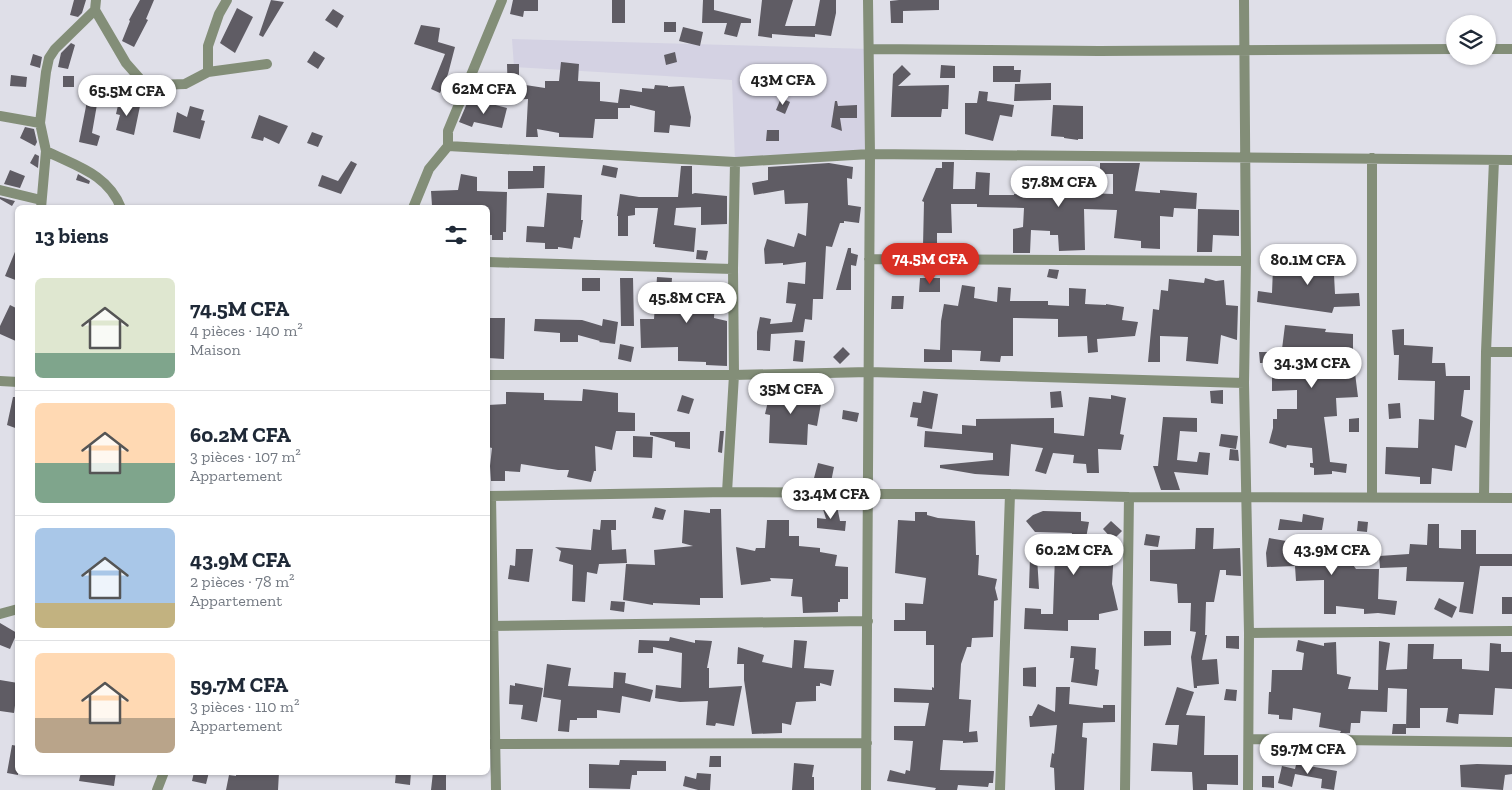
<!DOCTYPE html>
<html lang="fr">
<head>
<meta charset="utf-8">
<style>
	:root { --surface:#fff; --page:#f6f6f7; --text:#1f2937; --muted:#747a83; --line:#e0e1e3; --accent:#d93025 }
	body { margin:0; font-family:"Zilla Slab",serif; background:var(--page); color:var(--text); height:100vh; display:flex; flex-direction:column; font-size:19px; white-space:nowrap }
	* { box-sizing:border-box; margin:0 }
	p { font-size:16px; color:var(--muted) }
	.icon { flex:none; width:28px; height:28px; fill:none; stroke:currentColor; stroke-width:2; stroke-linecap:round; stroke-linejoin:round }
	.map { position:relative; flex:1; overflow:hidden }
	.details { position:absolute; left:15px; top:205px; width:475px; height:570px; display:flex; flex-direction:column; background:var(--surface); border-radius:8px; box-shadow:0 1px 4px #0004 }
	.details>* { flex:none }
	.tools { position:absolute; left:1446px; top:15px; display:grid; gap:10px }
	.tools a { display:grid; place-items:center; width:50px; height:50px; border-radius:50%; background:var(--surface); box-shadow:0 1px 4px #0004; font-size:25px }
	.price { position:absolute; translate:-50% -42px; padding:0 11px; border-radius:18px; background:#fff; color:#222; font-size:16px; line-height:32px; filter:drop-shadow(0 1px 2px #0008) }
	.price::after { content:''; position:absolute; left:50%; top:30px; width:15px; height:11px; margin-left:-8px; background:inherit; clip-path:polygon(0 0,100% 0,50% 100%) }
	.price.on { background:var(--accent); color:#fff }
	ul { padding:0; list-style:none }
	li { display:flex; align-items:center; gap:15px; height:125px; padding:0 20px }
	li+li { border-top:1px solid var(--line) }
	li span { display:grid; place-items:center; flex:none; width:140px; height:100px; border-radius:8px; color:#555 }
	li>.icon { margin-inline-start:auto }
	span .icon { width:60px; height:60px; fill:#fffc; stroke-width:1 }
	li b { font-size:21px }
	h2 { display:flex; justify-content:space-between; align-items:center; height:60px; padding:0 20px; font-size:21px }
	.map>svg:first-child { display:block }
	.built { fill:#d4d2e3 }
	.building { fill:#5f5c64 }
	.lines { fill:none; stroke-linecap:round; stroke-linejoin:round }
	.street { stroke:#838e78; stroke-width:10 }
</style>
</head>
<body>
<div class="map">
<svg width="1512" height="790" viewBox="0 0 1512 790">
	<rect width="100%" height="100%" fill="#dfdfe8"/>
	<!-- built -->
	<path class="built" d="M512 39 870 49V154L735 162 732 80 514 67Z"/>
	<!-- building -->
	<path class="building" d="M74 0H86L82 13 78 17 70 15Z
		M140 0H154L146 19 148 20 134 47 122 41 130 21 129 20Z
		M271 0 284 2 263 37 259 35Z
		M513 0H538V11H524L523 17 510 14Z
		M612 0H625V23H612Z
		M703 0H714V10L751 19V23H741L737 37 724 34 727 23H702Z
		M762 0H793L785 26H815L820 0H836V13L831 36 815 34V37L796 36 772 34V38L758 36Z
		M899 0H939V10L903 11V23H891L890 1Z
		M237 8 253 17 235 53 220 43Z
		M333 9 344 16 337 28 325 20Z
		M664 22H676V32H664Z
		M421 25 440 28 438 42 455 47 448 74 440 93 431 89 445 54 414 44Z
		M683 27 703 32 700 46 679 41Z
		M71 43 75 45 68 69 58 67 61 53Z
		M314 51 325 58 318 69 307 62Z
		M675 52 677 62 666 65 664 55Z
		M33 54 42 57 40 68 30 65Z
		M561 62 579 64 578 81 600 82V101L618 103 620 89 642 92V88L654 89 655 85 668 86V87L684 86 691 117 690 127 670 125 669 133 654 132 655 111 630 105V108H618V119H595L593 138 559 137V133L537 129 538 137H526L528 99 508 100 507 64H519V84L545 88V81H559Z
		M902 65 911 74 898 86 949 85 948 109H942L941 117H891L893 74Z
		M941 65 955 66V78H940Z
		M993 66H1014V70H1021L1020 82H993Z
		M11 75 27 77 26 87 10 86Z
		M63 76H74V87H63Z
		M1051 83V100L1014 101 1015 84Z
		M89 91 99 93 92 133 100 136 97 146 79 142Z
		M979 91 988 92 987 101 1014 105 1012 117 1000 115 993 141 965 134V103H977Z
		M781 98 790 102 785 114 776 110Z
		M119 101 140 106 134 135 116 130 120 115 116 114Z
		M468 101 486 109 488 103 507 108 502 128 474 122 472 127 459 122Z
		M835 101H837L838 106 857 105V118H840L842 131 831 127Z
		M1053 105 1083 106V139H1078V140L1064 138V137L1051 136Z
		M190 106 204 110 201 120 205 121 200 139 173 132 177 112 187 117Z
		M259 115 288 126 279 144 264 137 263 141 251 138Z
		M25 127 34 129 37 142 35 146 20 138Z
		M767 130H779V141H766Z
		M312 132 323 136 318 147 307 143Z
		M35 154 39 156 38 168 30 163Z
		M351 161 357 164 341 194 318 186 322 175 338 181Z
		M942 162H954L953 189H975L976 172 990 173 989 195H1014V194L1069 198 1071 190H1072L1073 167H1088L1087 193 1113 194V174H1100V163H1140L1135 191 1160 193V190L1197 193 1196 209 1174 208 1173 217 1160 216V249L1141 248V241L1114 238 1117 210 1084 209 1085 250 1059 251 1058 235H1050V231L1031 230 1030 253H1013V229L1023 227 1024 208 977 207V204H951L952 233H937V247L923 246 924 202 922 201 936 168H942Z
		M829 163 853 167 852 179 847 178 848 205 861 207 859 223 844 221V223H840L832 247 826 246 823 299H813L812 320 805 319 803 332 771 334 770 351 757 350V332L760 317 771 319 770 324 792 322 796 304 786 303 788 282 805 284 806 262 783 265V263L765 264 764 249 767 239 794 247 798 233 806 236 808 203 785 204 784 190 754 195 752 183 768 180V167Z
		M603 165 618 168 616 178 601 175Z
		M533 166H545L544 188 508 189V171H533Z
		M681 166H692V194L695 193 727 196V224L701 225V207L676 208 674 225 696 228 694 252 655 247V244H653L658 208H635V215L628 216V236H618V216H617L620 194 639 197H678Z
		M10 170 25 176 20 188 4 184Z
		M78 174 90 181 89 184 76 180Z
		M461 174 477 177V191L507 192 506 232H503V240H492V235H488V208H456L457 205 432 206 431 191 458 190Z
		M547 193 582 195 581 220H583L580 238 574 237 572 249 558 247V249H545V243L526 242 527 226 544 227Z
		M0 197 15 201 12 206 0 199Z
		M1198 209 1239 210V236L1213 235 1212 252H1197Z
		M17 247H18V281L5 276Z
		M848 248H851V253L858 255 856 266 851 265V290H836Z
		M697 250 708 251 706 260 696 259Z
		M1333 255 1335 294 1359 293 1360 306 1334 307 1332 313 1257 302 1258 291 1272 293 1273 267H1289L1291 257Z
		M1049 269 1059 270 1057 279 1047 277Z
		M657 277 672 278 671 292 703 289 704 286 726 289V300L715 299 714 318 727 321V366L706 365V362L678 361V347L641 348 640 319H654Z
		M582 278H600V291H582Z
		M620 278H633L634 326H621Z
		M920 278H940V292H919Z
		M1205 278 1216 281 1224 280 1226 305 1238 306 1237 340 1221 335 1218 364 1186 361 1188 337 1160 336V362H1148L1153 309 1159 310 1161 290 1168 291 1169 279 1204 283Z
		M962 285 975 287 974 298 997 302 998 287 1011 288 1010 301H1048V305L1069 306V288L1086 289 1085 304 1106 305V304L1124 307 1122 320 1138 322 1135 336 1097 339 1098 352 1088 353 1087 336 1058 337V319L1013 318V356H1001L1000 362 980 361 981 351 952 350V362H924V349L940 350 941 321 944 304 958 306Z
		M892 296H904L903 309H891Z
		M10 305 18 309V342L0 334V326Z
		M488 318H505L504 359 488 358 489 332H488Z
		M535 319 582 320 602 326 603 319 618 322 615 344 599 342 600 341 578 335V342H560V333L534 331Z
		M1285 325 1326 329 1325 332 1353 334V357L1358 397 1336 398 1337 416 1324 417 1330 462 1347 464 1346 473 1332 471V474L1314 475V468L1310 467V463H1313L1312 448 1287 445 1286 448 1269 443 1273 428V419H1277V409H1297V390L1272 391V363H1260L1259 352H1271V350L1282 349Z
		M1404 329V345L1433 347 1432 363H1445L1446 376H1470V390H1464L1461 416 1473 421 1466 448 1455 445 1452 471 1432 468 1431 484H1420V477L1385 474 1386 447 1418 448 1419 419 1434 420 1435 381 1398 380 1399 355H1394L1392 330Z
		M795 340 805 341 803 362 793 361Z
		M620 344 634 347 631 362 618 359Z
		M843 347 850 354 840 364 833 357Z
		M772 384 811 394 810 396 822 398 817 426 808 424 807 445 769 443 770 415 765 414Z
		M583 389 618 393V412L635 413V431H616L612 450 595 446 596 471H594L591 482 567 477 569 470H558L521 464 520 472 505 471V481H491L490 466 492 448 488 447V433H490L488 405 506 404V392L544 393V400L582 401Z
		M1223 390V404L1211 403 1210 391Z
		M923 391 938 394 932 429 917 426 918 418 910 417 913 402 921 403Z
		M1061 391 1063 407 1051 408 1050 392Z
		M682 395 694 399 689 414 677 411Z
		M1111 395 1126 398 1120 434 1124 435 1121 450 1098 449 1099 473H1087L1086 464 1073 463 1074 455 1053 453 1046 474 1035 471 1043 448 1011 444 1009 476 975 474 940 468V465L993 460V453L924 447 925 431 962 434V425L976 426V419L1054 418V433L1084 436 1089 397 1111 399Z
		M13 397H18V429L7 425Z
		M1400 403 1401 418 1389 419 1388 404Z
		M843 410 859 413 857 422 842 419Z
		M1163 417 1197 418V432L1180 431 1177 460 1197 462 1199 452 1210 453 1208 475 1174 472 1180 490H1161L1153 466H1158Z
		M1359 418V432H1349V419Z
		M720 431H724L722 453 718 452Z
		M650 432H690V449L675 447V442L650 435Z
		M1221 434 1238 436 1236 449 1219 446Z
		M633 436 653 437 652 458 633 457Z
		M1230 449 1238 450 1239 461 1229 460Z
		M818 463 834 467 831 482 814 478Z
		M837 506 840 521H846L845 531 817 528V518L826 519 823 509Z
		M655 507 666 510 663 520 652 518Z
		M710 509H721L723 598H700V605L653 603V605L623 600 626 564 655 565 654 550 693 546 682 543 684 510 710 513Z
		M1043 511 1081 512V521L1089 522 1084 549 1114 550 1112 584 1118 610 1099 614V620H1068V631L1024 629 1025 608 1041 609V614H1053L1055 555 1069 556 1072 533 1035 532 1026 521 1033 515Z
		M915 512H927V515L938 518 975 521 976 555H979L978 575 997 579 995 588 998 600 994 601 993 637 972 638 971 647H967L961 664 959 699 971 700 969 732 977 731 978 742 963 743V741L943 740 940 770 994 771 993 783H989L988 787 958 785 957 790H935L936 788 887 781 890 770 905 774 906 770 910 771 913 741 894 740V726H925L929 703 894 702V688L932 690V687L934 688V645H926V631H894V620H905V603L923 604 926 578 895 573 898 520 915 521Z
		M1303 514 1324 518 1322 530H1278L1280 519 1302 522Z
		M601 520H616V530H611L612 550 626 549 627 563 599 564 597 574 587 572 585 602 572 601 573 565 559 561 561 551 555 547 591 550 593 529 600 530Z
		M767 520H789V536H799V546L820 548V552L837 555 835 566 848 567V599H840V602H838V612L803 613 802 597 791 596 793 579 770 578 771 581 741 585 736 547 755 551 756 548H765Z
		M1111 521 1122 531 1113 540 1103 529Z
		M1358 521 1368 522 1367 532 1357 531Z
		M1428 524H1439V548L1461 549V530H1476V554H1512V566H1480L1473 614 1459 612 1464 582 1406 581 1407 567 1380 568 1379 556 1409 554 1410 544 1427 545Z
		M1196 528H1214L1213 549 1240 548 1241 576 1226 575V570H1220L1214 602H1206L1205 635H1207L1202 660 1217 659 1219 684 1197 686V688H1194L1191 657 1196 632 1190 631 1191 603H1178L1177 584 1150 581V550L1195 549Z
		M1146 534 1160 536 1158 547 1144 545Z
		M1269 538 1352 552 1351 562 1356 569H1379L1378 599 1397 601 1395 615 1378 613 1364 614V609L1336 606V614H1324V580L1296 581 1295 566 1267 567 1266 553Z
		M516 549H533L529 582 508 579 510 565 515 566Z
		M1030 557H1037L1039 589 1029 588Z
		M1502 597H1512V614H1502Z
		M1439 598 1457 607 1452 618 1434 609Z
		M611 601 625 602 624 612 610 610Z
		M0 623 17 633 10 649 0 645Z
		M1144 631H1171V645L1144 646Z
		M1226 636H1239V649L1226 648Z
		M670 637 695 643V640L712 641 707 668H709V688L742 686 734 726 716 723 715 726 706 725 708 701 680 702 655 698 656 685 681 688 682 653 653 647V653H638L639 640 669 641Z
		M794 640 807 641 804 668 834 670 831 686 820 683V686H816V701L796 702 791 725 782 723V733L752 734 744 680V664H737L738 647 764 655 762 662 792 668Z
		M1298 640 1324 646V643L1336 642 1337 674 1351 677 1348 689 1378 690 1379 641 1390 643 1386 670 1407 669 1408 644H1434L1433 659H1462V669L1489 671 1490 643 1501 644V652H1512V689L1495 688 1493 715 1459 714 1458 724 1446 722 1448 708H1420V728H1406L1407 689 1388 688 1387 712 1361 711 1360 723H1351L1350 733H1340L1341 731 1319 727 1321 713 1293 708 1292 720 1279 719V715L1268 714 1269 692H1271L1272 670H1302L1304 653 1296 651Z
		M1071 646 1096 648 1095 669 1099 670 1097 686 1071 682 1074 658H1070Z
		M547 664 571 668 568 686 613 688 614 672 626 673 625 683 653 690 650 702 622 696 620 713 597 710V718H577V720H570L569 732 558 731 561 700 543 697Z
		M1036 667V687L1023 686V668Z
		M0 680 18 683 14 713 0 711Z
		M515 683 543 688 537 722 521 719 523 705 509 704 510 685 515 686Z
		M1056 687H1070L1069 704 1103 708V705H1115V722L1083 723 1082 737 1087 738 1084 790H1055L1054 768 1050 767 1052 753 1054 754 1057 725 1030 727 1029 716H1032L1038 704 1055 712Z
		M1177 687 1194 692 1186 715 1205 716 1204 755H1238V785L1207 784V790H1193L1192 772 1151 771 1153 743 1177 745 1179 725H1165Z
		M1226 689 1237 690 1236 701 1224 700Z
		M1393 724H1406V734H1392Z
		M12 745 18 746V775L7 773Z
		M710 756H721V767H709Z
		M620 760 666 761V771H637V775H632L630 789 589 788V764L619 765Z
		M1297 761 1309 763V766L1337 771 1334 790 1321 788 1322 779 1295 774 1292 787 1278 783 1282 766 1295 769Z
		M794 763 814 765 812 777H814V790H792Z
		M1477 764 1512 765V774L1505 775 1503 790 1461 787 1460 765Z
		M81 772H116L114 786 79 781Z
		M194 772H209L206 784 192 781Z
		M236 772H279L278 790H226L229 775 236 776Z
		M396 772H411L410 785 395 783Z
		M433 772H446V790H431Z
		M697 773 711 774 710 790H698L683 786 685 776 696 779Z
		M1262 776H1274V788L1262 787Z"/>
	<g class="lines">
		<!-- street -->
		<path class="street" d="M1244 0 1246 261 1244 383 1249 633 1248 790
			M95 10 126 63 141 80 156 85 185 84 208 72V46L219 14 227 0
			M870 49 1099 51 1455 49
			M1488 49H1512
			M208 72 267 64
			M0 116 40 123
			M448 146 735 162 870 154 1512 160
			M46 151C76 166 108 174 121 208
			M0 190 41 200
			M41 208 46 151 40 123 46 72 49 58 55 49 95 10 96 0
			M413 208 429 169 448 146V131L502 0
			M869 259 1246 261
			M488 262 733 269
			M1486 352H1512
			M488 375H734L869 372 1244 383
			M0 381 18 382
			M727 492 734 375 733 269 735 162
			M488 496 727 492 1010 494 1129 497 1512 498
			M491 496 496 790
			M1372 497V158
			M1484 497 1486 352 1494 160
			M0 614 18 609
			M488 626 868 621
			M1249 633 1512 631
			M1249 739 1512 742
			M488 744 867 743
			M157 790 164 772
			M866 790 870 154 868 0
			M1000 790 1010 494
			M1125 790 1129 497"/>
	</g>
</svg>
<div class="tools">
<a><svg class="icon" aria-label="layers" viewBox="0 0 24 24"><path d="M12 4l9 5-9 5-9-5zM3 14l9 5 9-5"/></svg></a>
</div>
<b class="price" style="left:783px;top:106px">43M CFA</b>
<b class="price" style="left:484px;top:115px">62M CFA</b>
<b class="price" style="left:127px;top:117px">65.5M CFA</b>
<b class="price" style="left:1059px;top:208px">57.8M CFA</b>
<b class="price on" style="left:930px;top:285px">74.5M CFA</b>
<b class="price" style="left:1308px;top:286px">80.1M CFA</b>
<b class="price" style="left:687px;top:324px">45.8M CFA</b>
<b class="price" style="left:1312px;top:389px">34.3M CFA</b>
<b class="price" style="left:791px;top:415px">35M CFA</b>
<b class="price" style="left:831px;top:520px">33.4M CFA</b>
<b class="price" style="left:1074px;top:576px">60.2M CFA</b>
<b class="price" style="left:1332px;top:576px">43.9M CFA</b>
<b class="price" style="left:1308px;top:775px">59.7M CFA</b>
<section class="details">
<h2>13 biens<svg class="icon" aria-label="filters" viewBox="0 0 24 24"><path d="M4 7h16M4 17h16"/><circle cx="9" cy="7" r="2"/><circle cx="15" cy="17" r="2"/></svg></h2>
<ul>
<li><span style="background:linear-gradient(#dfe7d0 75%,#7fa58c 0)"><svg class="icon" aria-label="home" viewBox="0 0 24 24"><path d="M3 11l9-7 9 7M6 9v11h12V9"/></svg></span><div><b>74.5M CFA</b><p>4 pièces · 140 m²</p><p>Maison</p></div></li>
<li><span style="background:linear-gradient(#ffd9b3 60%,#7fa58c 0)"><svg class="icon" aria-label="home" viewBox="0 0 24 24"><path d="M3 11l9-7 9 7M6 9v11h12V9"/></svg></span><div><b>60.2M CFA</b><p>3 pièces · 107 m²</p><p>Appartement</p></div></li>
<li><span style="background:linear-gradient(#a9c7e8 75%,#c2b280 0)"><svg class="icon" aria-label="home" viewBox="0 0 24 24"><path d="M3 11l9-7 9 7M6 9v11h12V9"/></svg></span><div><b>43.9M CFA</b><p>2 pièces · 78 m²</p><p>Appartement</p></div></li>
<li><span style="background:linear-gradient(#ffd9b3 65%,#b9a48a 0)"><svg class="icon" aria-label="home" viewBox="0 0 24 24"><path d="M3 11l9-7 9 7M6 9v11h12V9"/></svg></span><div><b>59.7M CFA</b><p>3 pièces · 110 m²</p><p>Appartement</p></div></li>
</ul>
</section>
</div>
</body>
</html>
